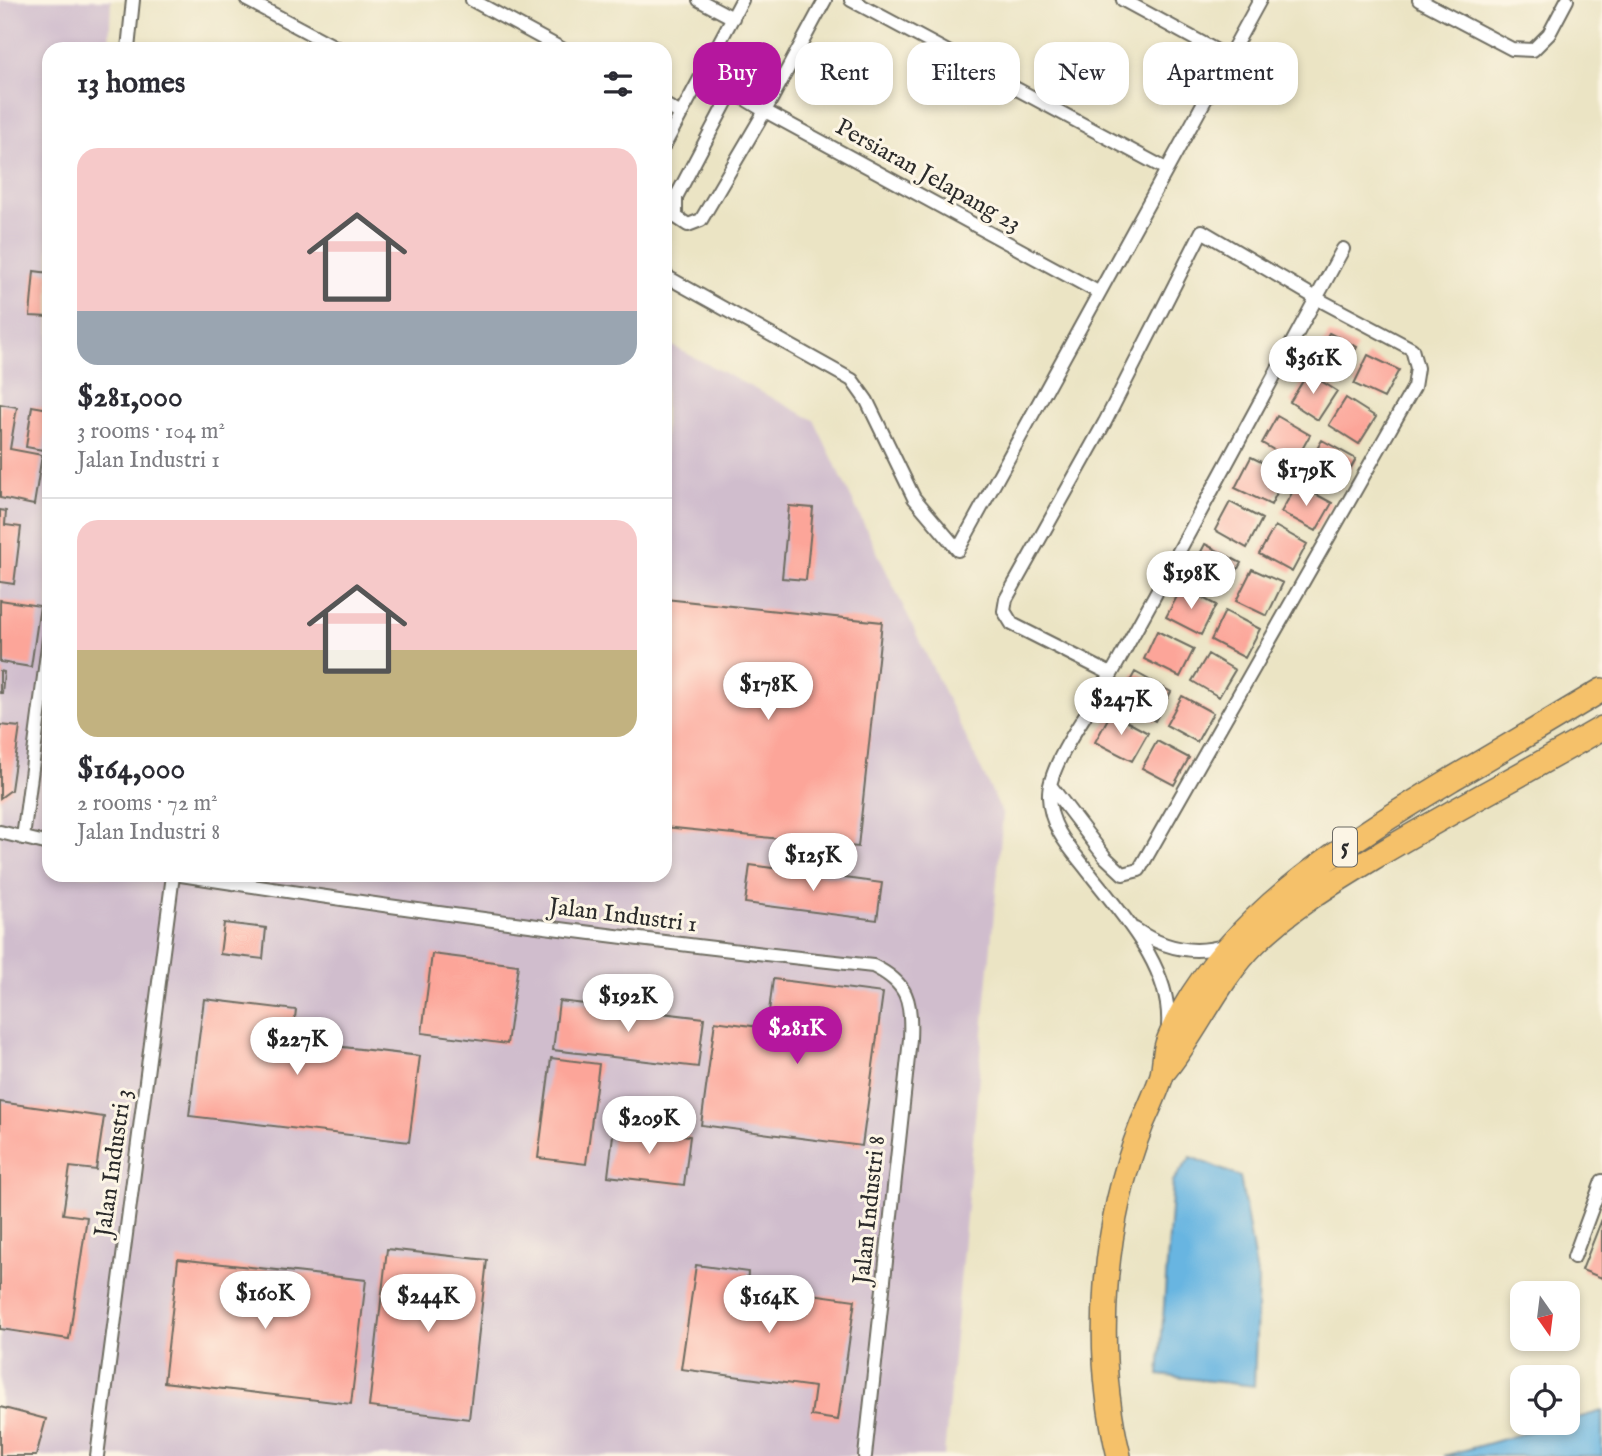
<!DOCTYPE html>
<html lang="en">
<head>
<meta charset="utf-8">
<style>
	:root { --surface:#fff; --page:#f7f7f7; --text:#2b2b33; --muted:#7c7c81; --line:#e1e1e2; --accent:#b5179e }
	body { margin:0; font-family:"IM FELL English",serif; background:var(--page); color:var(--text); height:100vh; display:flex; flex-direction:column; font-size:26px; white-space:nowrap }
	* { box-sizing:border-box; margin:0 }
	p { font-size:23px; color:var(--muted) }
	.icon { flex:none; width:38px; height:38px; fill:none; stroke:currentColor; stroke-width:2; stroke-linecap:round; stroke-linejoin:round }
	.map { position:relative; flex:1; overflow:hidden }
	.side { position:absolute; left:42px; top:42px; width:630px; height:840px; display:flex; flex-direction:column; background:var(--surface); border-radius:21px; box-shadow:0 4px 10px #0003 }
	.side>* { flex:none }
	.top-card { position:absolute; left:693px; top:42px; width:665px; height:63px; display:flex; gap:14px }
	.needle { width:46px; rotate:166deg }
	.buttons { position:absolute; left:1510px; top:1281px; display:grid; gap:14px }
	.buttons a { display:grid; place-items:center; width:70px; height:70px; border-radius:14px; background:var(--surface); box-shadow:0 4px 10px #0003; font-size:35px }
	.price { position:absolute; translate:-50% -60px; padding:0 16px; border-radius:24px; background:#fff; color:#222; font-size:23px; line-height:46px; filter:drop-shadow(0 2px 4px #0008) }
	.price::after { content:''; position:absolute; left:50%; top:42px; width:21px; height:16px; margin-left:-10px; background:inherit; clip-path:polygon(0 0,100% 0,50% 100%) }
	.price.on { background:var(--accent); color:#fff }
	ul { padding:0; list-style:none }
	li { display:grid; align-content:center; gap:14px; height:371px; padding:0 35px }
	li+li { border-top:2px solid var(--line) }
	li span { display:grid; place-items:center; height:217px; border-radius:21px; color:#555 }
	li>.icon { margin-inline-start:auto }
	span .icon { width:126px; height:126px; fill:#fffc; stroke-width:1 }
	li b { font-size:30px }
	h2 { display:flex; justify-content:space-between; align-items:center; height:84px; padding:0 35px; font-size:30px }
	.tag { padding:0 24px; border-radius:21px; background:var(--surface); box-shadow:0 4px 10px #0003; font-size:24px; line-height:63px }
	.tag.on { background:var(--accent); color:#fff }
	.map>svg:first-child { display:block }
	.industrial { fill:#d0bdcd }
	.water { fill:#68b5e1; stroke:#4a7086; stroke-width:2 }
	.building { fill:#fca599 }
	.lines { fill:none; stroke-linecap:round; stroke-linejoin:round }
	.street-casing { stroke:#6e6c61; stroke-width:16 }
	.highway-casing { stroke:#6e6c61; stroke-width:26 }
	.street { stroke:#fff; stroke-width:12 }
	.highway { stroke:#f5c16b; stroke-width:23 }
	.labels { text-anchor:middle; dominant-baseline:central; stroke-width:6; stroke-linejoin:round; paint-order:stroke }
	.shield { fill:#fcf5e5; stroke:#6a6863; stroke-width:2 }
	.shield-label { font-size:23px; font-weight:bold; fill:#2b2b2b }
	.street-label { font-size:24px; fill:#2b2b2b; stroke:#fcf5e5 }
</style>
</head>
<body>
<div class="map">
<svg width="1602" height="1456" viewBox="0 0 1602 1456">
	<rect width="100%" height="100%" fill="#fcf5e5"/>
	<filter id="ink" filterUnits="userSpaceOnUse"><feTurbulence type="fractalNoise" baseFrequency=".0143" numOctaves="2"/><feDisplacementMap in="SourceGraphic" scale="14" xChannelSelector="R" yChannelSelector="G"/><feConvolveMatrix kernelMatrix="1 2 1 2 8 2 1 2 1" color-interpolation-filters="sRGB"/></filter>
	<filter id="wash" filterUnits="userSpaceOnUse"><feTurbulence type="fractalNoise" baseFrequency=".00686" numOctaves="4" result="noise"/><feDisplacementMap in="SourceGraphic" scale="28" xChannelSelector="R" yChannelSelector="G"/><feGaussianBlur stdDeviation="1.57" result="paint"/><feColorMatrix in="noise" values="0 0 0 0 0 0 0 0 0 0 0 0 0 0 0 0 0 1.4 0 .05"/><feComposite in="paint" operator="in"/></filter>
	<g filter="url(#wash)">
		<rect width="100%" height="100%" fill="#ebe4c4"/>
		<!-- industrial -->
		<path class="industrial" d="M0 0H111L109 49H49V875H665V342L814 420 1003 815 944 1456H0Z"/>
		<!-- water -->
		<path class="water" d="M1191 1157 1240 1177 1258 1281 1254 1386 1159 1375 1173 1181Z
			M1602 1411V1456H1444Z"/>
		<g id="blocks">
			<!-- building -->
			<path class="building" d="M34 271 49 273V317L30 316Z
				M1329 333 1357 347 1342 377 1313 362Z
				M1368 355 1399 370 1384 398 1354 384Z
				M1308 373 1337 391 1318 420 1290 402Z
				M1346 398 1376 417 1359 444 1329 425Z
				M0 404 17 407 10 449 42 455 34 505 0 498Z
				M32 406 49 409 43 450 26 447Z
				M1277 416 1310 435 1295 462 1262 443Z
				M1322 440 1356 459 1339 489 1305 470Z
				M1251 457 1286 474 1271 505 1235 488Z
				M1297 484 1332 503 1316 531 1281 512Z
				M1230 502 1262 519 1247 548 1215 530Z
				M789 506 813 508 806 580 782 578Z
				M0 510 6 511 5 525 21 527 14 584 0 582Z
				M1275 526 1307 544 1292 572 1259 554Z
				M1205 544 1241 563 1225 593 1189 575Z
				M1252 569 1283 583 1267 616 1236 601Z
				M1182 587 1216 605 1201 635 1166 617Z
				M665 599 882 622 858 847 665 827Z
				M0 600 40 606 31 667 0 662Z
				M1225 611 1260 629 1245 658 1211 640Z
				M1157 631 1194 649 1180 677 1144 659Z
				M1208 654 1235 670 1219 697 1192 681Z
				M0 671 4 672 2 693H0Z
				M1135 672 1171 692 1155 721 1119 701Z
				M1182 696 1213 713 1197 742 1166 725Z
				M1111 713 1148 733 1132 761 1095 742Z
				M0 725 20 727 11 790 0 798Z
				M1157 741 1189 758 1174 785 1142 768Z
				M750 865 882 883 877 920 745 903Z
				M224 923 266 928 263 959 220 954Z
				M432 954 518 965 507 1044 422 1033Z
				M773 979 883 993 862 1146 701 1125 715 1021 767 1028Z
				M204 999 296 1010 292 1041 420 1056 409 1142 189 1116Z
				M559 1001 704 1018 698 1067 553 1050Z
				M551 1058 599 1064 586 1164 538 1158Z
				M0 1102 104 1117 96 1170 70 1167 63 1214 87 1217 69 1339 0 1329Z
				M614 1127 690 1136 684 1185 608 1176Z
				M1602 1219V1278L1582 1270Z
				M387 1249 487 1260 469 1419 369 1407Z
				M178 1259 366 1280 351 1404 164 1382Z
				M696 1265 748 1272 747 1285 855 1300 838 1420 811 1416 815 1387 681 1369Z
				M0 1407 46 1419 36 1456H0Z"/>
		</g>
	</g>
	<g filter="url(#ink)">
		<use href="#blocks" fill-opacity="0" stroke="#6e6c61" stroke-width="2"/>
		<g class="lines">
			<!-- street casing -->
			<g class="street-casing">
				<path id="street" d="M247 0 339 49
					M472 0 562 49
					M699 0 733 18
					M851 0 1166 169
					M1123 0 1228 57
					M1419 0 1512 49 1533 50 1549 34 1567 0
					M128 49 133 0
					M706 71 732 91 765 111 1098 292
					M665 105 681 114
					M665 144 742 0
					M676 195V217L688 225 701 220 765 111 825 0
					M665 218 732 91
					M665 273 669 278 852 380 867 401 914 498 958 550 1260 0
					M1050 785 1105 857 1123 874 1139 870 1414 387 1417 368 1412 349 1316 298 1202 231 1105 422 1006 599 1004 611 1012 624 1111 674
					M0 832 49 844
					M23 838 49 638
					M181 875C411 911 641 941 873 966 908 983 912 1001 910 1039L865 1456
					M1135 929C1163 948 1193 956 1226 945
					M1168 1026C1172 965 1118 911 1084 866 1067 845 1050 826 1049 797 1047 764 1096 702 1113 671 1191 531 1266 390 1343 249
					M1574 1257 1602 1181
					M97 1456 173 875"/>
			</g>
			<!-- highway casing -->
			<g class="highway-casing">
				<path id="highway" d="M1163 1073C1197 1032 1217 981 1255 943 1291 907 1337 880 1380 854 1453 810 1529 771 1602 728
					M1119 1456C1093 1351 1102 1225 1142 1124 1149 1108 1157 1091 1162 1075 1164 1065 1164 1053 1167 1044 1171 1033 1177 1021 1183 1010 1243 905 1351 840 1452 779 1502 750 1552 720 1602 690"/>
			</g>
			<!-- street -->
			<use href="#street" class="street"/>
			<!-- highway -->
			<use href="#highway" class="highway"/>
		</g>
	</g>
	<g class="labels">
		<!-- shield labels -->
		<rect class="shield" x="1333" y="827.5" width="24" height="39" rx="5"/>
		<g class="shield-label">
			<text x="1345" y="847">5</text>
		</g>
		<!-- street labels -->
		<g class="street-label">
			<text transform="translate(928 176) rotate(29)">Persiaran Jelapang 23</text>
			<text transform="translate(623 916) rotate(7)">Jalan Industri 1</text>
			<text transform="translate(114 1163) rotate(-82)">Jalan Industri 3</text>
			<text transform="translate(870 1210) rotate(-84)">Jalan Industri 8</text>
		</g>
	</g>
</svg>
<div class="buttons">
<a><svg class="needle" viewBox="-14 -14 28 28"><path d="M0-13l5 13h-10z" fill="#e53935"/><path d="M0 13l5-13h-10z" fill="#7c7c81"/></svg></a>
<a><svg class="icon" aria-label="locate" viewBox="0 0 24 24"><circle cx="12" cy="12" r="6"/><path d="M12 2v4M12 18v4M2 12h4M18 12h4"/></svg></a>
</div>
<b class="price" style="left:1313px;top:396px">$361K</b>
<b class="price" style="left:1306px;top:508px">$179K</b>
<b class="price" style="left:1191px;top:611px">$198K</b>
<b class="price" style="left:768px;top:722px">$178K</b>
<b class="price" style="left:1121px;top:737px">$247K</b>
<b class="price" style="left:813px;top:893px">$125K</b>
<b class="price" style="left:628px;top:1034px">$192K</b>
<b class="price on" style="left:797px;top:1066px">$281K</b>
<b class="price" style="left:297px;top:1077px">$227K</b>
<b class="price" style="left:649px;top:1156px">$209K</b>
<b class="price" style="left:265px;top:1331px">$160K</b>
<b class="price" style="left:428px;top:1334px">$244K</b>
<b class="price" style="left:769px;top:1335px">$164K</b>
<div class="top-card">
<a class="tag on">Buy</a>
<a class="tag">Rent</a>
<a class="tag">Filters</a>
<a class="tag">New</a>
<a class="tag">Apartment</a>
</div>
<section class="side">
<h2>13 homes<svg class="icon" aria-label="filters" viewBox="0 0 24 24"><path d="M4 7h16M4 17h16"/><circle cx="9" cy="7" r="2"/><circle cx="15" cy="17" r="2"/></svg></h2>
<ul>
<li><span style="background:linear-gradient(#f6c9c9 75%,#9aa5b1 0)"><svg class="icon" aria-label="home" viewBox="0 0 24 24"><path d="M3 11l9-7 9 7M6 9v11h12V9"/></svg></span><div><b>$281,000</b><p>3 rooms · 104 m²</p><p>Jalan Industri 1</p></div></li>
<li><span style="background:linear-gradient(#f6c9c9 60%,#c2b280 0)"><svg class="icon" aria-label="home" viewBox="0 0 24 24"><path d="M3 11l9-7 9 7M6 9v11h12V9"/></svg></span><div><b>$164,000</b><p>2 rooms · 72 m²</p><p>Jalan Industri 8</p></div></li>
</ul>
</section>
</div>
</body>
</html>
